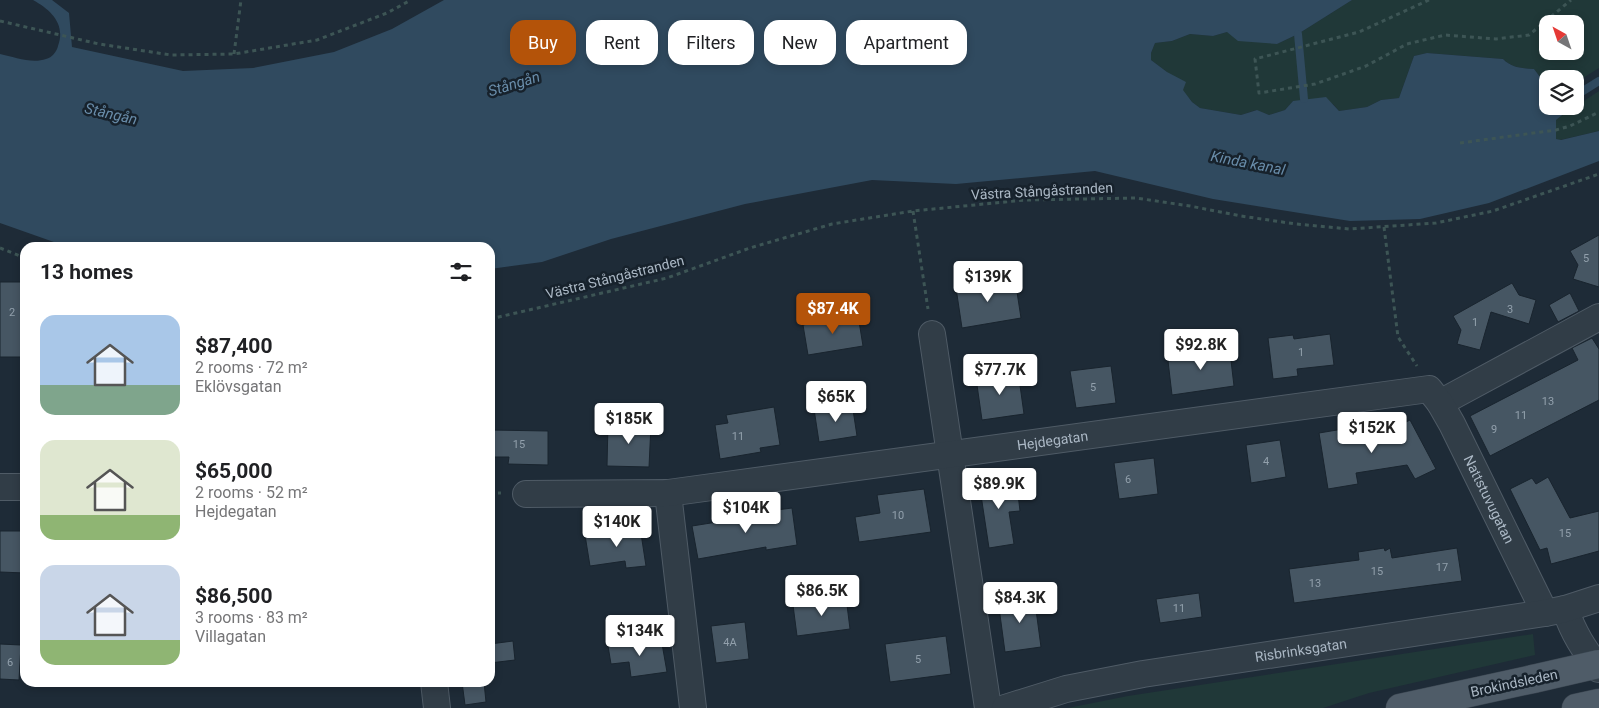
<!DOCTYPE html>
<html lang="en">
<head>
<meta charset="utf-8">
<style>
	:root { --surface:#fff; --page:#f6f6f6; --text:#202124; --muted:#757577; --accent:#b45309 }
	body { margin:0; font-family:Roboto,sans-serif; background:var(--page); color:var(--text); height:100vh; display:flex; flex-direction:column; font-size:19px; white-space:nowrap }
	* { box-sizing:border-box; margin:0 }
	p { font-size:16px; color:var(--muted) }
	.icon { flex:none; width:28px; height:28px; fill:none; stroke:currentColor; stroke-width:2; stroke-linecap:round; stroke-linejoin:round }
	.map { position:relative; flex:1; overflow:hidden }
	.details { position:absolute; left:20px; top:242px; width:475px; height:445px; display:flex; flex-direction:column; background:var(--surface); border-radius:15px; box-shadow:0 2px 8px #0003 }
	.details>* { flex:none }
	.banner { position:absolute; left:510px; top:20px; width:475px; height:45px; display:flex; gap:10px }
	.needle { width:32px; rotate:320deg }
	.controls { position:absolute; left:1539px; top:15px; display:grid; gap:10px }
	.controls a { display:grid; place-items:center; width:45px; height:45px; border-radius:10px; background:var(--surface); box-shadow:0 2px 8px #0003; font-size:25px }
	.price { position:absolute; translate:-50% -42px; padding:0 11px; border-radius:5px; background:#fff; color:#222; font-size:16px; line-height:32px; filter:drop-shadow(0 1px 2px #0008) }
	.price::after { content:''; position:absolute; left:50%; top:30px; width:15px; height:11px; margin-left:-8px; background:inherit; clip-path:polygon(0 0,100% 0,50% 100%) }
	.price.on { background:var(--accent); color:#fff }
	ul { padding:0; list-style:none }
	li { display:flex; align-items:center; gap:15px; height:125px; padding:0 20px }
	li span { display:grid; place-items:center; flex:none; width:140px; height:100px; border-radius:15px; color:#555 }
	li>.icon { margin-inline-start:auto }
	span .icon { width:60px; height:60px; fill:#fffc; stroke-width:1 }
	li b { font-size:21px }
	h2 { display:flex; justify-content:space-between; align-items:center; height:60px; padding:0 20px; font-size:21px }
	.pill { padding:0 18px; border-radius:15px; background:var(--surface); box-shadow:0 2px 8px #0003; font-size:18px; line-height:45px }
	.pill.on { background:var(--accent); color:#fff }
	.map>svg:first-child { display:block }
	.green { fill:#203838; fill-rule:evenodd }
	.water { fill:#304a5f }
	.lines { fill:none; stroke-linecap:round; stroke-linejoin:round }
	.stream { stroke:#304a5f; stroke-width:8 }
	.building { fill:#465663; stroke:#19242e }
	.minor-casing { stroke:#4f5b66; stroke-width:28 }
	.major-casing { stroke:#3b4651; stroke-width:29 }
	.path { stroke:#3d5555; stroke-width:3; stroke-dasharray:4 4; stroke-linecap:butt }
	.minor { stroke:#313d47; stroke-width:26 }
	.major { stroke:#4f5c68; stroke-width:28 }
	.major-bridge-casing { stroke:#3b4651; stroke-width:29; stroke-linecap:butt }
	.major-bridge { stroke:#4f5c68; stroke-width:28 }
	.labels { text-anchor:middle; dominant-baseline:central; stroke-width:5; stroke-linejoin:round; paint-order:stroke }
	.number-label { font-size:11px; fill:#92a0ac }
	.street-label { font-size:14px; fill:#abb8c5; stroke:#17222c }
	.water-label { font-size:15px; font-style:italic; fill:#698daa; stroke:#17222c }
</style>
</head>
<body>
<div class="map">
<svg width="1599" height="708" viewBox="0 0 1599 708">
	<rect width="100%" height="100%" fill="#1e2b37"/>
	<!-- green -->
	<path class="green" d="M1352 0H1599V68L1575 83V79H1548L1547 86 1534 69C1521 68 1512 68 1503 59L1427 53 1414 56 1399 98 1381 100 1367 107 1339 111 1333 104 1293 101 1285 110 1269 115 1256 110 1241 115 1200 108 1192 102 1167 72 1151 60V53L1155 43 1172 41 1190 34 1213 36 1227 32 1277 44 1298 34ZM1548 24H1575V51H1548Z
		M1599 91V131L1560 140 1556 139 1555 120Z
		M1533 634 1535 655 1369 693 1323 708H1068L1128 696Z"/>
	<!-- water -->
	<path class="water" d="M33 0H52L69 13 72 47 183 71 253 68 334 52 392 29 444 0H1352L1298 34 1277 44 1238 41 1227 32 1213 36 1190 34 1172 41 1155 43 1151 53V60L1167 72 1186 82 1183 90 1192 102 1200 108 1241 115 1257 110 1269 115 1285 110 1293 101 1326 97 1339 111 1367 107 1381 100 1399 98 1414 56 1427 53 1503 59C1512 68 1521 68 1534 69L1547 86 1548 106H1564L1566 112 1556 120V139L1561 140 1599 131V161L1489 203 1420 219 1350 221 1213 199 1095 171 956 184 872 180 745 204 611 239 542 262 490 269V248L68 247 0 223V54C14 57 32 64 46 59 52 58 57 51 58 46 66 24 51 10 33 0Z"/>
	<g class="lines">
		<!-- stream -->
		<path class="stream" d="M1298 34 1304 99
			M1575 96 1599 81"/>
	</g>
	<!-- building -->
	<path class="building" d="M1599 235V287L1573 279 1578 265 1570 251Z
		M1015 279 1021 318 962 328 956 288Z
		M0 282H25V342H23V357H0Z
		M1512 283 1519 295 1536 300 1529 324 1491 312 1480 350 1457 344 1461 330 1453 316Z
		M1570 293 1579 311 1558 322 1549 305Z
		M858 315 863 346 808 355 803 325Z
		M1330 334 1334 365 1297 369 1298 376 1273 379 1268 338 1293 335 1294 339Z
		M1592 338 1599 349V400L1490 456 1470 416 1578 360 1572 348Z
		M1208 347 1219 354 1230 352 1234 386 1172 395 1168 361 1184 359 1183 349Z
		M1111 366 1116 403 1076 408 1070 371Z
		M1018 371 1024 414 982 420 976 378Z
		M852 403 857 436 819 442 814 409Z
		M774 407 780 445 760 448 761 452 720 459 715 425 728 423 726 415Z
		M1410 420 1436 469 1415 479 1407 465 1356 473 1358 484 1328 489 1319 433 1349 428 1351 441 1372 439Z
		M608 423 651 425 649 467 607 466Z
		M490 430 548 431V465L508 464 509 457H490Z
		M1280 440 1286 477 1251 483 1246 445Z
		M1154 458 1158 494 1119 499 1114 463Z
		M1016 477 1020 511 1009 512 1014 544 989 548 979 482Z
		M1548 477 1570 518 1599 511V551L1551 564 1547 548 1540 550 1510 489 1532 478 1536 484Z
		M924 489 931 532 859 542 855 517 880 513 877 495Z
		M792 508 797 545 766 550V547L698 559 692 526 761 515V512Z
		M640 527 646 566 626 568 625 561 590 566 585 535Z
		M0 531H25V573L0 572Z
		M1384 548 1385 551 1390 548 1392 558 1457 548 1462 581 1294 603 1289 569 1359 560 1358 552Z
		M1199 593 1202 617 1160 623 1156 599Z
		M1034 595 1041 647 1005 652 998 600Z
		M846 597 850 629 797 636 793 605Z
		M745 622 749 659 716 663 711 626Z
		M946 636 951 674 890 682 885 644Z
		M661 638 667 672 631 677 629 662 611 664 608 646Z
		M513 641 515 660 490 663V644Z
		M0 644 21 645 19 680 0 679Z
		M462 682H484L486 702 465 705Z"/>
	<g class="lines">
		<!-- minor casing -->
		<g class="minor-casing">
			<g id="minor">
				<path d="M932 334 988 708"/>
				<path d="M1440 403 1599 317"/>
				<path d="M0 487H25"/>
				<path d="M668 493 693 708"/>
				<path id="s1" d="M526 494 668 493 1429 389 1440 403 1452 424 1545 613"/>
				<path d="M1565 609C1574 634 1583 648 1599 669"/>
				<path d="M434 682 437 708"/>
				<path id="s2" d="M1005 708 1066 689 1143 674 1545 613 1565 609 1599 598"/>
			</g>
		</g>
		<!-- major casing -->
		<g class="major-casing">
			<path id="major" d="M1400 708 1533 679
				M1576 708 1599 703"/>
		</g>
		<!-- path -->
		<path class="path" d="M1429 0 1359 32 1255 59 1259 93 1315 84 1366 66 1407 44 1445 35 1496 39 1529 35 1571 0
			M0 21 99 44 171 55 234 54 317 40 387 13 411 0
			M234 54 241 0
			M1460 143 1556 130 1570 126 1599 112
			M913 211 928 309
			M1384 227 1398 337 1417 366
			M0 248 25 258
			M490 319 667 278 750 248 832 224 913 211 1025 200 1136 198 1190 206 1241 216 1296 224 1349 229 1436 223 1493 211 1599 174
			M490 493H501"/>
		<!-- minor -->
		<use href="#minor" class="minor"/>
		<!-- major -->
		<use href="#major" class="major"/>
		<!-- major-bridge casing -->
		<g class="major-bridge-casing">
			<path id="major-bridge" d="M1533 679 1599 664"/>
		</g>
		<!-- major-bridge -->
		<use href="#major-bridge" class="major-bridge"/>
	</g>
	<g class="labels">
		<!-- number labels -->
		<g class="number-label">
			<text x="1586" y="258">5</text>
			<text x="1510" y="309">3</text>
			<text x="12" y="312">2</text>
			<text x="1475" y="322">1</text>
			<text x="1301" y="352">1</text>
			<text x="1093" y="387">5</text>
			<text x="1548" y="401">13</text>
			<text x="1521" y="415">11</text>
			<text x="1494" y="429">9</text>
			<text x="738" y="436">11</text>
			<text x="519" y="444">15</text>
			<text x="1266" y="461">4</text>
			<text x="1128" y="479">6</text>
			<text x="898" y="515">10</text>
			<text x="1565" y="533">15</text>
			<text x="1442" y="567">17</text>
			<text x="1377" y="571">15</text>
			<text x="1315" y="583">13</text>
			<text x="1179" y="608">11</text>
			<text x="730" y="642">4A</text>
			<text x="918" y="659">5</text>
			<text x="10" y="662">6</text>
		</g>
		<!-- street labels -->
		<g class="street-label">
			<text transform="translate(1042 191) rotate(-3)">Västra Stångåstranden</text>
			<text transform="translate(615 277) rotate(-14)">Västra Stångåstranden</text>
			<text stroke="none"><textPath href="#s1" startOffset="530">Hejdegatan</textPath></text>
			<text stroke="none"><textPath href="#s1" startOffset="1036">Nattstuvugatan</textPath></text>
			<text stroke="none"><textPath href="#s2" startOffset="302">Risbrinksgatan</textPath></text>
			<text transform="translate(1514 683) rotate(-12)">Brokindsleden</text>
		</g>
		<!-- water labels -->
		<g class="water-label">
			<text transform="translate(514 84) rotate(-17)">Stångån</text>
			<text transform="translate(111 114) rotate(13)">Stångån</text>
			<text transform="translate(1248 163) rotate(11)">Kinda kanal</text>
		</g>
	</g>
</svg>
<div class="controls">
<a><svg class="needle" viewBox="-14 -14 28 28"><path d="M0-13l5 13h-10z" fill="#e53935"/><path d="M0 13l5-13h-10z" fill="#757577"/></svg></a>
<a><svg class="icon" aria-label="layers" viewBox="0 0 24 24"><path d="M12 4l9 5-9 5-9-5zM3 14l9 5 9-5"/></svg></a>
</div>
<b class="price" style="left:988px;top:303px">$139K</b>
<b class="price on" style="left:833px;top:335px">$87.4K</b>
<b class="price" style="left:1201px;top:371px">$92.8K</b>
<b class="price" style="left:1000px;top:396px">$77.7K</b>
<b class="price" style="left:836px;top:423px">$65K</b>
<b class="price" style="left:629px;top:445px">$185K</b>
<b class="price" style="left:1372px;top:454px">$152K</b>
<b class="price" style="left:999px;top:510px">$89.9K</b>
<b class="price" style="left:746px;top:534px">$104K</b>
<b class="price" style="left:617px;top:548px">$140K</b>
<b class="price" style="left:822px;top:617px">$86.5K</b>
<b class="price" style="left:1020px;top:624px">$84.3K</b>
<b class="price" style="left:640px;top:657px">$134K</b>
<div class="banner">
<a class="pill on">Buy</a>
<a class="pill">Rent</a>
<a class="pill">Filters</a>
<a class="pill">New</a>
<a class="pill">Apartment</a>
</div>
<section class="details">
<h2>13 homes<svg class="icon" aria-label="filters" viewBox="0 0 24 24"><path d="M4 7h16M4 17h16"/><circle cx="9" cy="7" r="2"/><circle cx="15" cy="17" r="2"/></svg></h2>
<ul>
<li><span style="background:linear-gradient(#a9c7e8 70%,#7fa58c 0)"><svg class="icon" aria-label="home" viewBox="0 0 24 24"><path d="M3 11l9-7 9 7M6 9v11h12V9"/></svg></span><div><b>$87,400</b><p>2 rooms · 72 m²</p><p>Eklövsgatan</p></div></li>
<li><span style="background:linear-gradient(#dfe7d0 75%,#8fb573 0)"><svg class="icon" aria-label="home" viewBox="0 0 24 24"><path d="M3 11l9-7 9 7M6 9v11h12V9"/></svg></span><div><b>$65,000</b><p>2 rooms · 52 m²</p><p>Hejdegatan</p></div></li>
<li><span style="background:linear-gradient(#c9d6e8 75%,#8fb573 0)"><svg class="icon" aria-label="home" viewBox="0 0 24 24"><path d="M3 11l9-7 9 7M6 9v11h12V9"/></svg></span><div><b>$86,500</b><p>3 rooms · 83 m²</p><p>Villagatan</p></div></li>
</ul>
</section>
</div>
</body>
</html>
